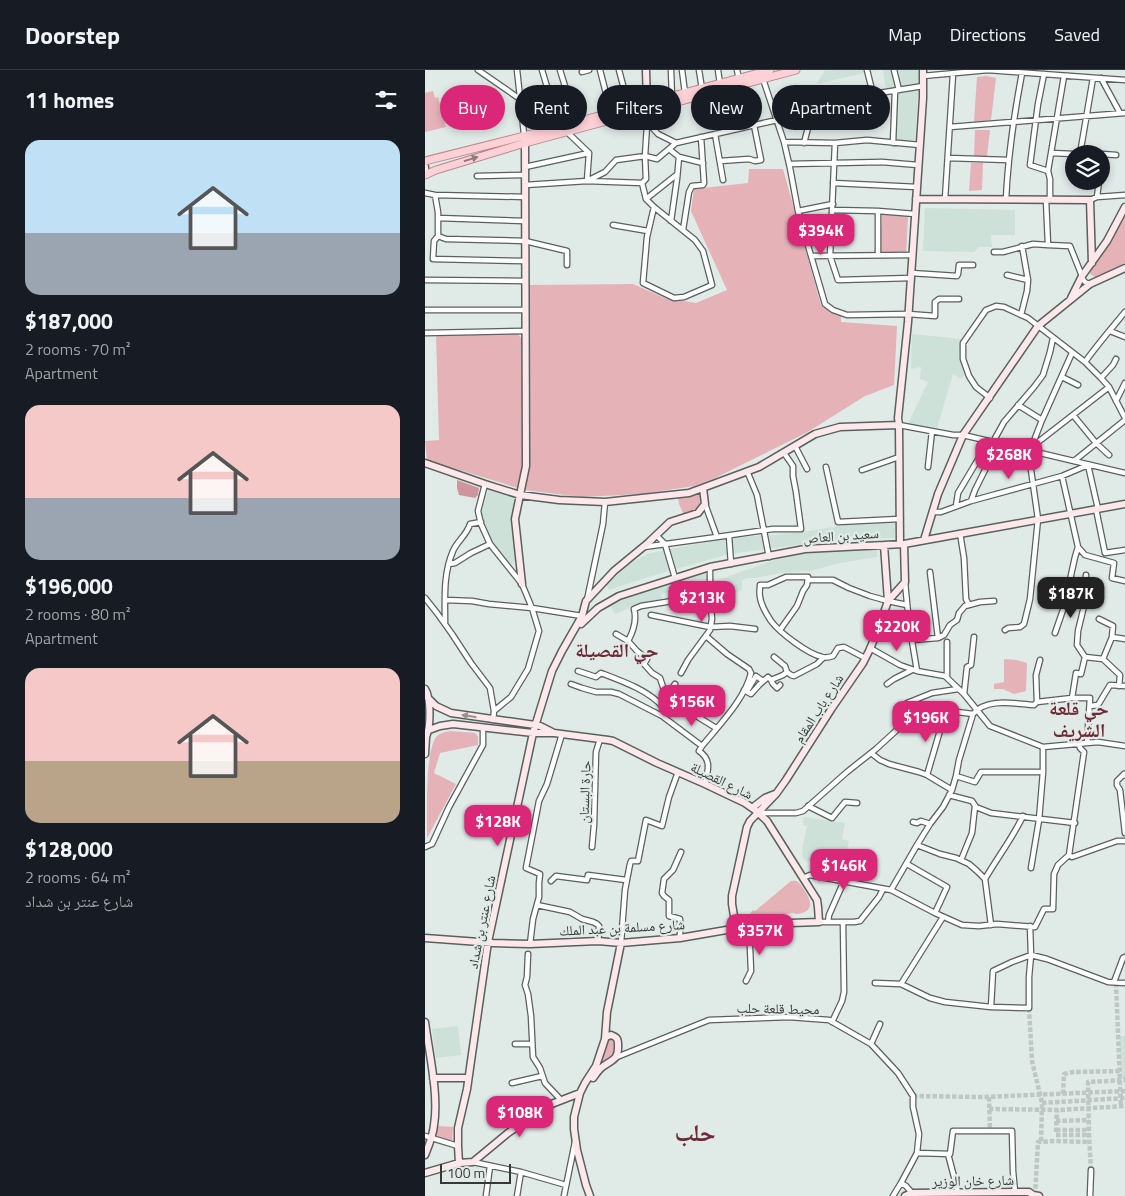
<!DOCTYPE html>
<html lang="en">
<head>
<meta charset="utf-8">
<style>
	:root { --surface:#171b24; --page:#242831; --text:#f1f3f6; --muted:#9ea1a6; --line:#363941; --accent:#db2777 }
	body { margin:0; font-family:"Titillium Web","Noto Naskh Arabic",sans-serif; background:var(--page); color:var(--text); height:100vh; display:flex; flex-direction:column; font-size:19px; white-space:nowrap }
	* { box-sizing:border-box; margin:0 }
	p { font-size:16px; color:var(--muted) }
	.icon { flex:none; width:28px; height:28px; fill:none; stroke:currentColor; stroke-width:2; stroke-linecap:round; stroke-linejoin:round }
	.map { position:relative; flex:1; overflow:hidden }
	.details { display:flex; flex-direction:column; background:var(--surface); width:425px }
	.details>* { flex:none }
	.hud { position:absolute; left:15px; top:15px; width:475px; height:45px; display:flex; gap:10px }
	.buttons { position:absolute; left:640px; top:75px; display:grid; gap:10px }
	.buttons a { display:grid; place-items:center; width:45px; height:45px; border-radius:50%; background:var(--surface); box-shadow:0 2px 8px #0003; font-size:25px }
	.scale { position:absolute; left:15px; bottom:12px; width:71px; box-sizing:border-box; padding-left:5px; border:2px solid #353938; border-top:0; font-size:14px; line-height:18px; white-space:nowrap; color:#353938; -webkit-text-stroke:4px #e0eae6; paint-order:stroke }
	.price { position:absolute; translate:-50% -42px; padding:0 11px; border-radius:10px; background:var(--accent); color:#fff; font-size:16px; line-height:32px; filter:drop-shadow(0 1px 2px #0008) }
	.price::after { content:''; position:absolute; left:50%; top:30px; width:15px; height:11px; margin-left:-8px; background:inherit; clip-path:polygon(0 0,100% 0,50% 100%) }
	.price.on { background:#222; color:#fff }
	ul { padding:0; list-style:none }
	li { display:grid; align-content:center; gap:10px; height:265px; padding:0 25px }
	li span { display:grid; place-items:center; height:155px; border-radius:15px; color:#555 }
	li>.icon { margin-inline-start:auto }
	span .icon { width:90px; height:90px; fill:#fffc; stroke-width:1 }
	li b { font-size:21px }
	h2 { display:flex; justify-content:space-between; align-items:center; height:60px; padding:0 25px; font-size:21px }
	.pill { padding:0 18px; border-radius:22px; background:var(--surface); box-shadow:0 2px 8px #0003; font-size:18px; line-height:45px }
	.pill.on { background:var(--accent); color:#fff }
	header { display:flex; align-items:center; gap:30px; box-sizing:border-box; height:70px; padding:0 25px; background:var(--surface); border-bottom:1px solid var(--line) }
	header strong { font-size:24px }
	nav { display:flex; gap:28px; margin-inline-start:auto; font-size:18px }
	main { display:flex; flex:1; min-height:0 }
	.map>svg:first-child { display:block }
	.built { fill:#cee1d9 }
	.green { fill:#e5b2b8 }
	.forest { fill:#ce959c }
	.lines { fill:none; stroke-linecap:round; stroke-linejoin:round }
	.street-tunnel { stroke:#bec7c3; stroke-width:4.5; stroke-dasharray:4.5 2; stroke-linecap:butt }
	.street-casing { stroke:#58615d; stroke-width:7 }
	.secondary-casing { stroke:#58615d; stroke-width:9 }
	.primary-casing { stroke:#b7888e; stroke-width:9 }
	.street { stroke:#fff; stroke-width:4.5 }
	.secondary { stroke:#fee8eb; stroke-width:6 }
	.primary { stroke:#fed1d7; stroke-width:7 }
	.oneway { fill:#8f7d80 }
	.oneway2 { fill:#9a9092 }
	.labels { text-anchor:middle; dominant-baseline:central; stroke-width:4.5; stroke-linejoin:round; paint-order:stroke }
	.street-label { font-size:14px; fill:#353938; stroke:#e0eae6 }
	.district-label { font-size:19px; font-weight:bold; fill:#6f2937; stroke:#e0eae6 }
	.town-label { font-size:24px; font-weight:bold; fill:#6f2937; stroke:#e0eae6 }
</style>
</head>
<body>
<header>
<strong>Doorstep</strong>
<nav><a>Map</a><a>Directions</a><a>Saved</a></nav>
</header>
<main>
<section class="details">
<h2>11 homes<svg class="icon" aria-label="filters" viewBox="0 0 24 24"><path d="M4 7h16M4 17h16"/><circle cx="9" cy="7" r="2"/><circle cx="15" cy="17" r="2"/></svg></h2>
<ul>
<li><span style="background:linear-gradient(#bfe0f5 60%,#9aa5b1 0)"><svg class="icon" aria-label="home" viewBox="0 0 24 24"><path d="M3 11l9-7 9 7M6 9v11h12V9"/></svg></span><div><b>$187,000</b><p>2 rooms · 70 m²</p><p>Apartment</p></div></li>
<li><span style="background:linear-gradient(#f6c9c9 60%,#9aa5b1 0)"><svg class="icon" aria-label="home" viewBox="0 0 24 24"><path d="M3 11l9-7 9 7M6 9v11h12V9"/></svg></span><div><b>$196,000</b><p>2 rooms · 80 m²</p><p>Apartment</p></div></li>
<li><span style="background:linear-gradient(#f6c9c9 60%,#b9a48a 0)"><svg class="icon" aria-label="home" viewBox="0 0 24 24"><path d="M3 11l9-7 9 7M6 9v11h12V9"/></svg></span><div><b>$128,000</b><p>2 rooms · 64 m²</p><p>شارع عنتر بن شداد</p></div></li>
</ul>
</section>
<div class="map">
<svg width="700" height="1126" viewBox="0 0 700 1126">
	<rect width="100%" height="100%" fill="#e0eae6"/>
	<!-- built -->
	<path class="built" d="M400 0H452L392 14Z
		M458 0H493V24L490 70 475 71 470 69V27L460 16Z
		M500 138 590 140V165H566L567 177H554L549 182 498 181Z
		M487 264 536 269 537 292 540 304 536 309 528 304 512 358 483 354 503 312 495 309 496 297 486 299Z
		M63 420 90 427 87 451 91 492 86 495 65 469 57 450 56 442Z
		M470 452V468L418 469 304 484 223 507 184 520 181 515 205 494 222 484 244 479 306 468 379 462 426 454Z
		M378 480H452V487L415 493 385 501 362 502 330 508H323L317 510V520L308 524 305 514 288 519 274 512 257 519 236 524 238 531 214 534 190 544 185 536 192 531 279 503 290 511Z
		M379 747 420 753 417 769 424 771 416 803 402 799 401 797 387 794V792L381 791 378 788 377 784 378 779H377L382 756 378 755Z
		M33 956 36 985 11 988 7 959Z
		M695 966H700V1008L696 1009Z"/>
	<!-- green -->
	<path class="green" d="M561 6 571 8 566 50 549 52 552 7Z
		M8 21 10 28 13 27 21 57 0 62V23Z
		M550 60H565L562 86H549Z
		M546 93H558L557 120 544 121Z
		M324 99H358L396 235 416 245V252L472 256 469 315 440 326 381 363 288 409 269 416 217 424 157 427 100 420 102 404 103 215 208 214 240 228 271 233 302 220 266 141 269 119 323 113Z
		M457 144 483 146 481 185 455 184Z
		M700 144V193L671 208 664 203Z
		M11 263 89 264H93L96 268 98 336V396L93 418 2 390 0 371 14 370Z
		M270 422 275 426V438L272 442 259 445 254 434 253 426Z
		M579 589 591 590 602 593 601 621 589 624 578 619H569V614L579 612Z
		M25 661 50 663 53 667V675L15 683 9 703 31 714 2 768C2 745 0 683 11 667 15 663 20 662 25 661Z
		M366 811C370 811 371 810 374 813 377 815 379 820 381 823 389 836 385 843 370 844L369 843 344 846 343 847 324 848V845L328 840 330 841Z
		M186 967 190 970V987L175 995 174 992 177 988 183 969Z
		M12 1056 28 1057 27 1073 11 1068Z"/>
	<!-- forest -->
	<path class="forest" d="M32 410 54 418 53 425 50 428 34 425 32 418Z"/>
	<g class="lines">
		<!-- street-tunnel -->
		<path class="street-tunnel" d="M691 913 696 1037
			M604 938 607 991 617 1033 616 1072
			M638 1024 639 1004 648 1002 695 1001
			M488 1026 559 1027 700 1021
			M564 1027 565 1061
			M617 1033 700 1028
			M564 1039 634 1040 700 1036
			M631 1051 664 1050
			M631 1060H664
			M631 1062 632 1040
			M631 1065H664
			M666 1100 664 1065 663 1012 700 1010
			M610 1125 613 1072 630 1071 664 1072"/>
		<!-- street casing -->
		<g class="street-casing">
			<path id="street" d="M53 0 95 29
				M92 0 100 73
				M117 0 134 57
				M135 0 151 52
				M175 0 186 43
				M194 0 204 38
				M246 0 247 27
				M257 0 260 23
				M274 0 277 19
				M293 0 295 14
				M312 0 314 9
				M442 0 448 24
				M469 0 474 20
				M157 2 164 0
				M619 4 613 34 605 95 623 101
				M498 6 563 0 700 10
				M676 8 695 43
				M338 9 359 72 365 98 373 141 400 234 408 240 422 245 483 244 510 246V232L514 229H534
				M223 40 220 86 221 109 217 113 221 129 229 137 270 170 278 181 287 215 259 227 249 228 218 213 222 167 229 137
				M222 52 233 64 251 73
				M525 57 700 43
				M142 62 164 83 162 111
				M290 64 298 110
				M359 72 410 73 442 70 495 75
				M379 73 388 39
				M410 73 405 186 413 210 486 208
				M468 73 470 21
				M244 79 254 87 252 109
				M626 83 649 84
				M655 84 668 8
				M254 87 278 93
				M523 88 583 90
				M676 90 677 84 691 85
				M295 91 324 89 330 91 336 90 329 55
				M364 94 457 92 493 95
				M100 97 164 83
				M52 106 100 105
				M162 111 180 102 191 90 220 86 232 89 251 73 352 50 388 39 448 24 498 16
				M408 113 492 117
				M100 115 162 111 217 113
				M0 123 10 125 100 127
				M10 125 13 142V166L21 169 100 171 142 181V195
				M672 127 674 111
				M221 129 250 106 252 109 246 151
				M520 129 528 4
				M581 129C583 87 589 45 597 3
				M621 130 623 175 645 176 657 206C658 211 660 213 665 214
				M625 130V109L623 101 639 6
				M665 130 672 127 700 125
				M408 140 453 141 490 144
				M373 141 408 134
				M13 148 100 151
				M188 155 223 161
				M258 160 264 122 267 116 278 115 279 113 276 67
				M13 166 9 171 8 189 100 191
				M569 182H578L608 174 623 175
				M453 185V141
				M386 186 487 185
				M486 203 532 206 533 204 534 195H548
				M582 205 603 210
				M0 210 100 211
				M0 240H100
				M596 245 602 221 603 210 597 176
				M685 261 700 267
				M0 263 100 261
				M660 292C672 275 686 259 700 242
				M637 307 653 315
				M676 308 688 295 691 289
				M565 328 551 317 544 306 538 289V273L561 240 571 236 579 237 603 248 660 292 676 308 684 317 700 348
				M691 331 700 313
				M593 335 617 350
				M648 345 671 373 684 385
				M474 355 528 365H538L700 403
				M568 372 579 352 609 317 618 305 625 282 628 268
				M370 376 382 399
				M608 376 684 317
				M649 391 700 350
				M401 397 413 452 474 449
				M503 397 507 361
				M437 400 474 387
				M322 401 332 425 344 487
				M637 406 653 477 660 485 689 493 687 508 700 511
				M60 414 53 441 56 454 65 474 97 514 107 538 114 561 103 599 86 627 69 641
				M546 431 550 420 573 374
				M280 434 292 467 348 459H376L371 422 368 406V396L359 383
				M531 436 533 423 564 371
				M671 439 680 483 700 480
				M508 442H516L546 431 637 406 663 395 673 439
				M535 463 539 488 541 529 544 535
				M231 465 240 474 250 508
				M304 466 306 494
				M219 477 292 467
				M24 494 30 493 46 483 65 474
				M505 502 513 568
				M383 510H408L424 518 445 526 463 531 482 535
				M480 512 484 553 492 601 520 606 539 624 565 656 618 677 673 672 700 676
				M0 528 12 543 27 564 46 593 65 618 69 641 68 650
				M20 530 47 531 64 534 107 538 157 546
				M162 530 178 454 180 432
				M226 545 285 557 305 556 330 559
				M20 553C20 528 18 504 28 481 32 471 42 465 45 454L56 452
				M355 560 372 536 378 521 382 515 383 507H361L343 515H335C335 519 334 523 335 527 336 535 342 545 346 551 355 563 383 584 397 587 400 588 405 587 408 586L413 578 419 577 440 588
				M580 560 583 558 595 557 599 554 605 529 613 449 605 393V381L617 350 647 283
				M630 563 639 537 650 487 653 477
				M191 564 203 571 212 581 222 589 219 594 227 603 235 608 239 620 244 623 257 637 291 658
				M687 567 700 569
				M488 570 513 568 519 565 525 555 532 550 534 543 540 536 555 532 569 531
				M203 571C209 560 212 550 209 539L216 536 285 525
				M522 572V607
				M445 578 475 595 492 601
				M349 587 360 596 362 602
				M660 587 652 575 653 561 660 532 661 505
				M678 589 695 605 694 616
				M153 601 171 607 176 603C197 611 223 620 238 637L237 646
				M256 603 263 590 285 560 287 549 285 525V497
				M346 610 348 614 352 618 355 615
				M146 614 157 618 171 622H186L194 624 237 646 277 676C294 655 320 629 326 603L324 599 302 584 281 566
				M462 614 469 609 487 600
				M319 620 326 624 335 614 343 607 346 610 358 605 362 602 366 605 369 606 392 594 398 588
				M322 621 331 606 338 611
				M244 623 250 614
				M539 624 542 597 546 595 549 567
				M647 628 651 603 656 604 660 587 678 589 687 567 688 556 674 549
				M612 632 611 605 615 590
				M482 633 507 623 533 619
				M665 636 673 635 685 615 700 616
				M654 674 655 678 659 682 644 785 647 787 692 771H700
				M277 676 274 681C287 690 283 700 280 714
				M446 683 455 690 464 694 494 702 502 705 527 720
				M502 705 519 647V642
				M700 705 699 704 692 711V715L695 720 700 763
				M531 706 550 712 556 702H618
				M524 725 547 731 551 737 566 743 650 753
				M383 736 407 748 420 732 432 733
				M333 743H371L378 741 422 702 451 679 474 658 486 652 515 642 524 641 548 644
				M488 752 492 753 496 751 505 754
				M492 775 515 784 531 788 544 794 552 801 560 809 566 855
				M0 777 7 774 24 737 58 675V657
				M167 777 169 755 171 682 175 669
				M536 790 547 763 550 736
				M482 794 522 817 510 843
				M606 798 614 750 618 702V677
				M378 808 385 805 390 806 466 820 510 843 537 855 554 856 572 854 610 857 619 839H628L629 804 633 795 644 785
				M560 809C572 788 587 769 598 746
				M126 811 131 806 162 810 163 805 201 810
				M466 820 492 775 505 754 518 737 527 720 531 706 534 690 548 644C562 627 590 634 609 635L612 632 647 628H665L662 673
				M112 835 145 842 157 849 168 852 172 854 174 856V863L173 871
				M394 852H429L435 851 454 827 458 819
				M403 852 404 845 419 811
				M255 868V849L244 846V830L239 826 237 823 239 809 248 800 256 782
				M196 873 200 820 205 794 206 791H213L221 750 237 756 244 727 253 702
				M105 874 108 849 114 827V813L115 804 101 798 114 731 122 714 137 664
				M103 884 102 907 100 915 103 924 106 946 108 987 115 998 120 1013 136 1030
				M321 911 326 901 324 855
				M689 912 698 888 700 887
				M450 913 476 914 505 928 520 932 566 937 604 938V907L606 885 605 856
				M476 914 518 847
				M566 937 568 901 587 892 606 885 622 889 683 912 700 913
				M407 952 417 931 419 922 418 852
				M90 974H107
				M446 974 455 954
				M192 987 284 950 364 947 404 950 446 974 473 1003 488 1026V1037L494 1064 492 1083 476 1113
				M87 1013 117 1006
				M0 1066 33 1076
				M492 1083 525 1084 528 1061H587L588 1101 590 1122
				M523 1084 533 1122
				M48 1092 96 1102 141 1115
				M61 1126 65 1096
				M92 1126 96 1102
				M139 1126 150 1072
				M468 1126 476 1113 481 1116 487 1123
				M665 1126 666 1100"/>
		</g>
		<!-- secondary casing -->
		<g class="secondary-casing">
			<path id="secondary" d="M221 0 222 34
				M0 97V103
				M491 129 665 130 667 193
				M646 228 657 206 682 171 700 137
				M0 393 60 414 95 425 134 430 180 432 264 423 334 397 390 364 415 357 474 355
				M499 470 513 424 538 365 613 256 665 214 700 198
				M475 474 474 355 473 348 483 252 498 28V0
				M97 514 90 449 101 396 100 73
				M463 531 480 512 479 474
				M156 554 173 538 194 526 285 497 380 479 479 474 700 434
				M0 619C6 628 6 660 0 668
				M3 628 11 636 26 643 110 655 115 656 127 662
				M0 684 1 667
				M327 738 340 728 350 724
				M311 858 307 834V826L322 757 325 751 351 724 361 710 407 638 438 593 444 581 453 560 463 531 459 475
				M0 868 68 873 105 874 173 871 196 873 255 868 336 854 394 852 393 837 392 830 342 751 330 740 320 733 280 714 232 693 188 671 183 670 129 663H108L28 654 15 656 4 660
				M0 952C4 983 14 1025 9 1055 8 1066 4 1075 0 1085
				M8 1008H43
				M168 1008C170 1005 173 1001 176 998 187 989 194 991 193 974 193 968 191 967 186 965L181 967 180 969
				M34 1093 33 1076V1058L42 1019 63 872 108 663 127 601 137 581 157 546 161 531 189 501 223 473 245 452 273 443 280 434 278 418
				M0 1103 34 1093 48 1092 83 1063 124 1035 155 1023
				M165 1126 161 1115 152 1080 149 1059V1047L155 1023 160 1013 171 996 180 969 182 942 196 873
				M480 1126 487 1123 590 1122H604L608 1125 614 1126"/>
		</g>
		<!-- primary casing -->
		<g class="primary-casing">
			<path id="primary" d="M0 91 99 66 345 0
				M0 105 11 100 100 73 371 0"/>
		</g>
		<!-- street -->
		<use href="#street" class="street"/>
		<!-- secondary -->
		<use href="#secondary" class="secondary"/>
		<!-- primary -->
		<use href="#primary" class="primary"/>
	</g>
	<!-- one-way arrows -->
	<defs><path id="oneway-solid" d="M-6-.8H1V-3.2L6.5 0L1 3.2V.8H-6Z" transform="scale(1.25)"/></defs>
	<use class="oneway" href="#oneway-solid" transform="translate(46 89) rotate(-17)"/>
	<use class="oneway2" href="#oneway-solid" transform="translate(44 646) rotate(-171)"/>
	<g class="labels">
		<!-- street labels -->
		<g class="street-label">
			<text transform="translate(416 465) rotate(-4)">سعيد بن العاص</text>
			<text transform="translate(393 638) rotate(-57)">شارع باب المقام</text>
			<text transform="translate(297 710) rotate(26)">شارع القصيلة</text>
			<text transform="translate(159 722) rotate(-88)">حارة البستان</text>
			<text transform="translate(56 852) rotate(-79)">شارع عنتر بن شداد</text>
			<text transform="translate(197 857) rotate(-3)">شارع مسلمة بن عبد الملك</text>
			<text transform="translate(353 938) rotate(1)">محيط قلعة حلب</text>
			<text transform="translate(548 1110) rotate(-1)">شارع خان الوزير</text>
		</g>
		<!-- district labels -->
		<g class="district-label">
			<text x="192" y="579">حي القصيلة</text>
			<text x="654" y="637">حي قلعة<tspan x="654" dy="22">الشريف</tspan></text>
		</g>
		<!-- town labels -->
		<g class="town-label">
			<text x="270" y="1062">حلب</text>
		</g>
	</g>
</svg>
<div class="buttons">
<a><svg class="icon" aria-label="layers" viewBox="0 0 24 24"><path d="M12 4l9 5-9 5-9-5zM3 14l9 5 9-5"/></svg></a>
</div>
<div class="scale">100 m</div>
<b class="price" style="left:396px;top:186px">$394K</b>
<b class="price" style="left:584px;top:410px">$268K</b>
<b class="price on" style="left:646px;top:549px">$187K</b>
<b class="price" style="left:277px;top:553px">$213K</b>
<b class="price" style="left:472px;top:582px">$220K</b>
<b class="price" style="left:267px;top:657px">$156K</b>
<b class="price" style="left:501px;top:673px">$196K</b>
<b class="price" style="left:73px;top:777px">$128K</b>
<b class="price" style="left:419px;top:821px">$146K</b>
<b class="price" style="left:335px;top:886px">$357K</b>
<b class="price" style="left:95px;top:1068px">$108K</b>
<div class="hud">
<a class="pill on">Buy</a>
<a class="pill">Rent</a>
<a class="pill">Filters</a>
<a class="pill">New</a>
<a class="pill">Apartment</a>
</div>
</div>
</main>
</body>
</html>
